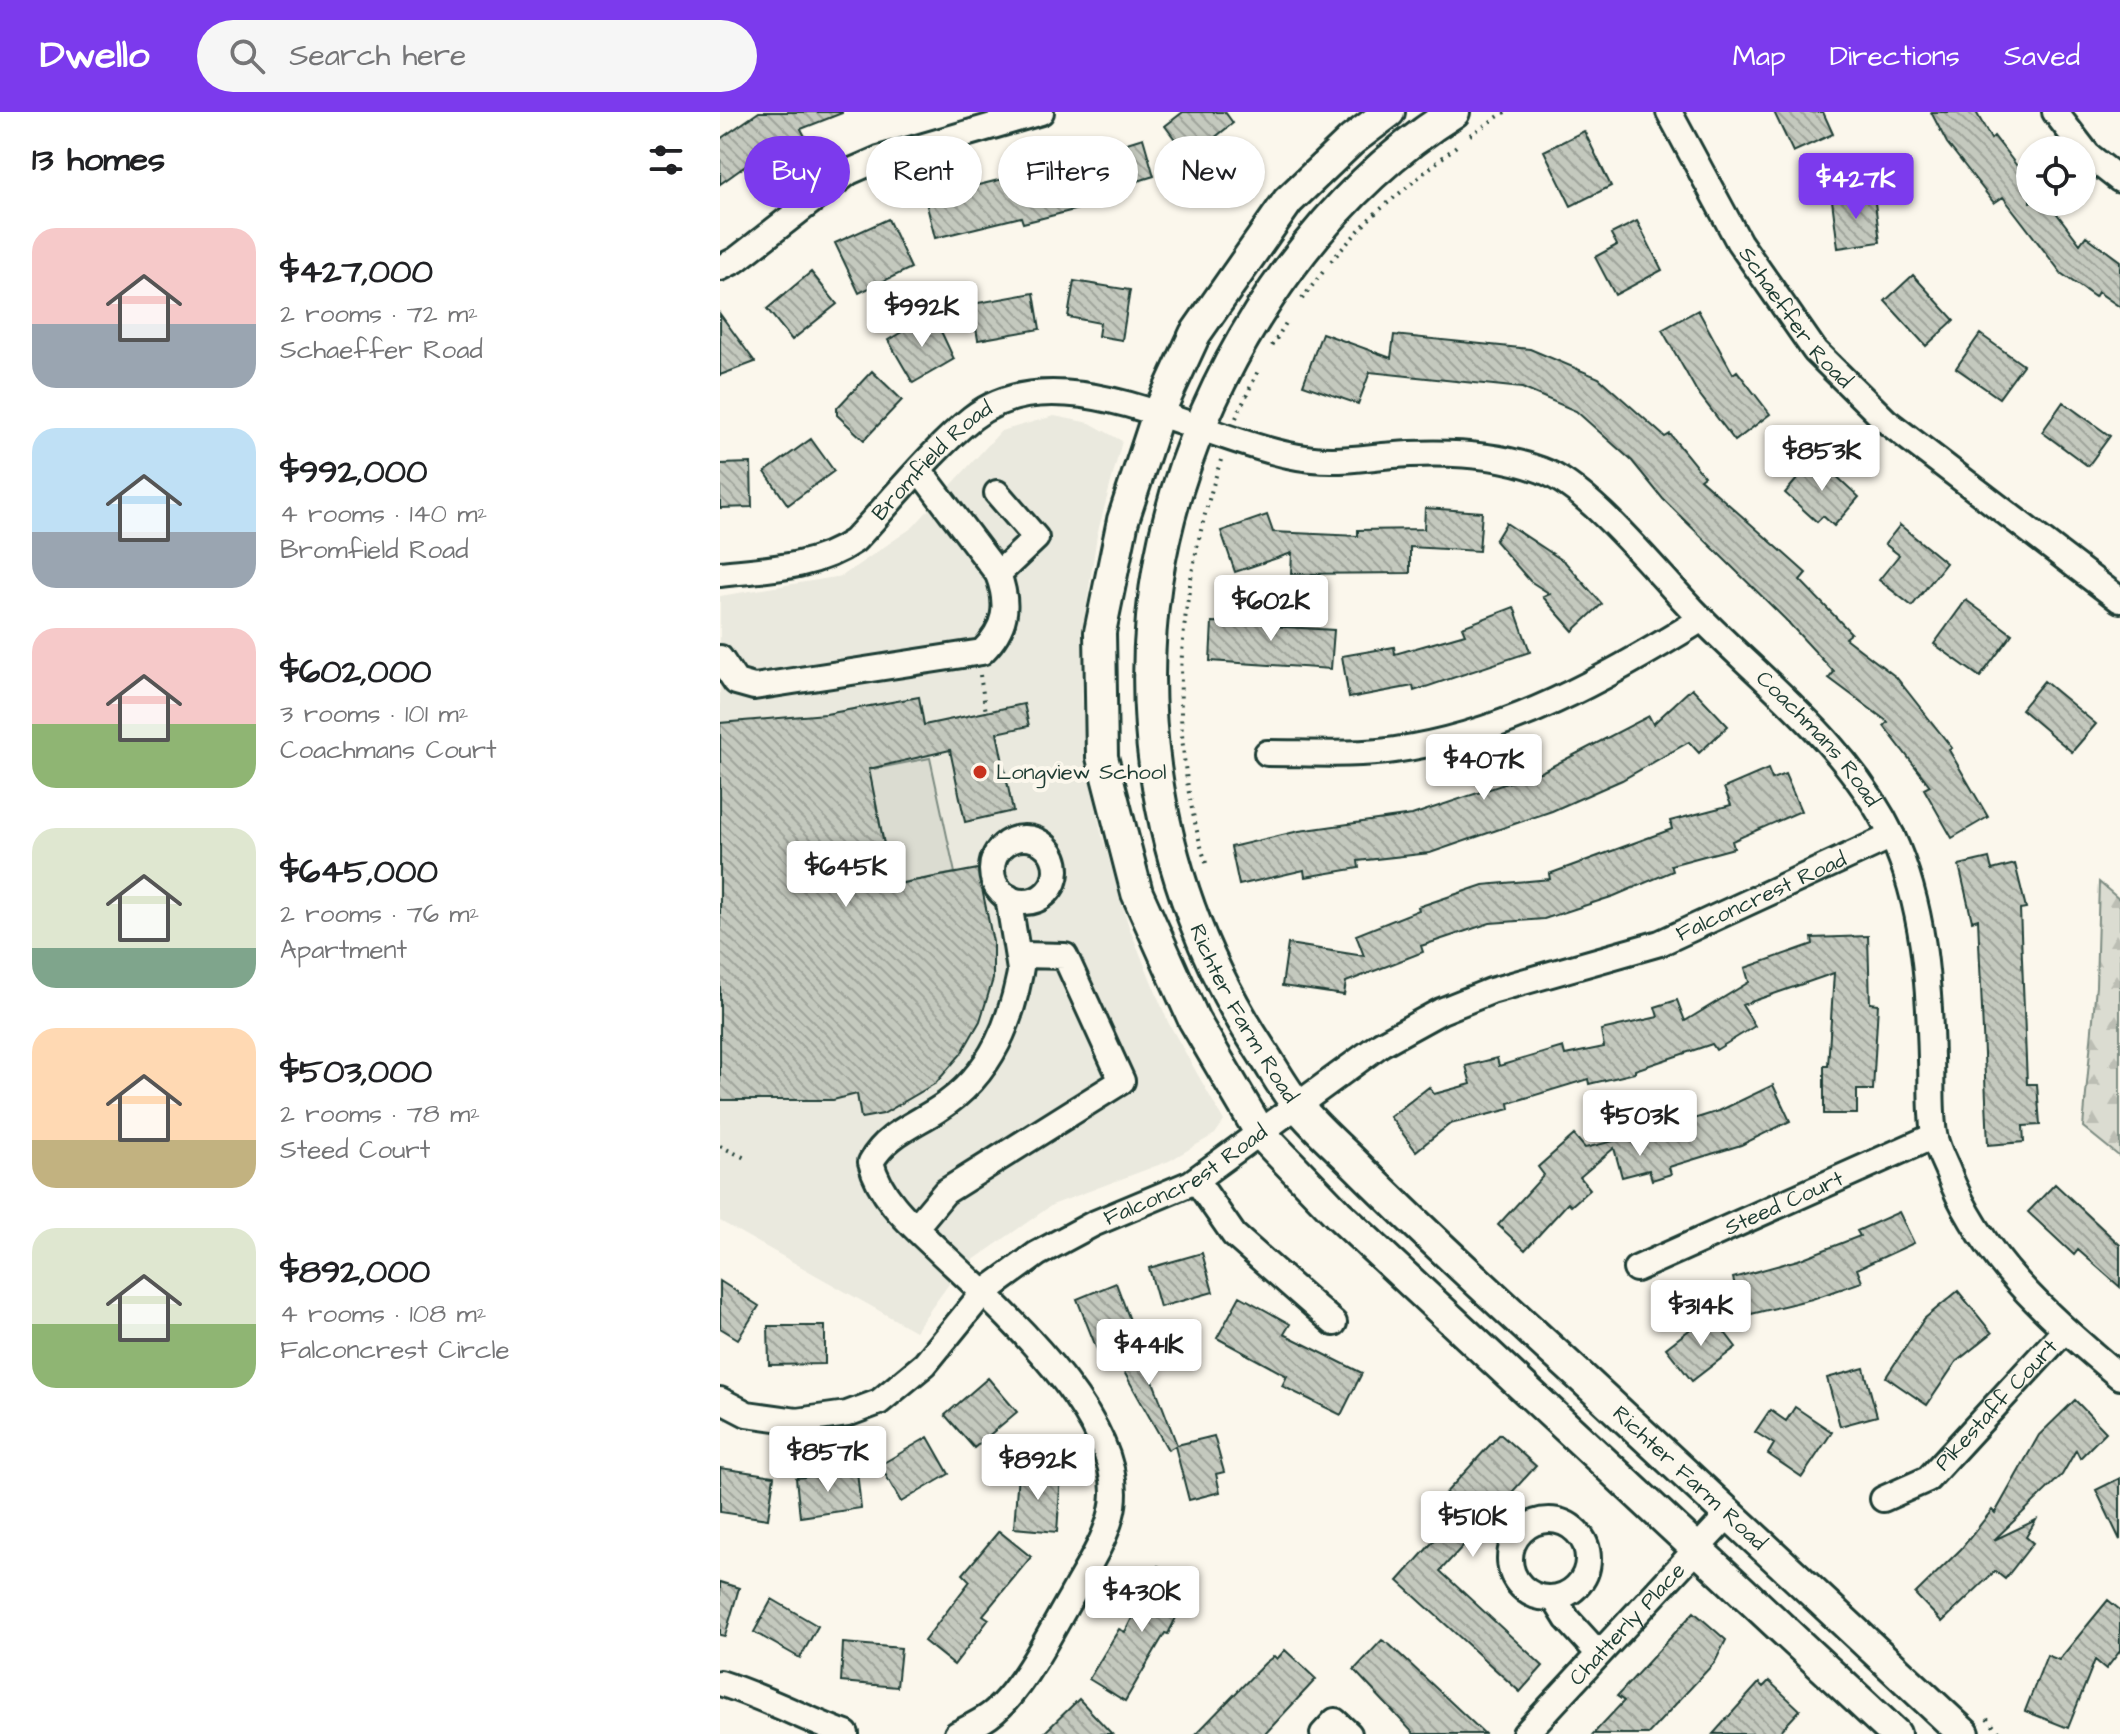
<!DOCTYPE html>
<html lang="en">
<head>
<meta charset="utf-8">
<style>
	:root { --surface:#fff; --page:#f6f6f6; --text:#202124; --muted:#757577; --accent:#7c3aed }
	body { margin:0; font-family:"Architects Daughter",sans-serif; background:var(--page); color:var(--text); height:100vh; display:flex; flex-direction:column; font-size:30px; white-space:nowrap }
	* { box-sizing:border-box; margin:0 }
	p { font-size:26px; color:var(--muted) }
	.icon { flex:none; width:44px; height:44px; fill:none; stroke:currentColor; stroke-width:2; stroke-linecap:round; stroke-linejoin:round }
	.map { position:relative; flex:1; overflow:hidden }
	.details { display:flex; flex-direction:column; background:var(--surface); width:720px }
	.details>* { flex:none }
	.banner { position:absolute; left:24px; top:24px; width:760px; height:72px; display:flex; gap:16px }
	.tools { position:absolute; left:1296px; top:24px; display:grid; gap:16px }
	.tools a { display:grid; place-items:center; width:80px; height:80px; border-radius:50%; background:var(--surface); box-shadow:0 2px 6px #0004; font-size:40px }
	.price { position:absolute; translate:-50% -68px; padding:0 18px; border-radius:8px; background:#fff; color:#222; font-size:26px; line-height:52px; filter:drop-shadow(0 2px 4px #0008) }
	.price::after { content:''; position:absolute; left:50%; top:48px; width:24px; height:18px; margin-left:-12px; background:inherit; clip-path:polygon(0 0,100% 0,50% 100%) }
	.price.active { background:var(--accent); color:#fff }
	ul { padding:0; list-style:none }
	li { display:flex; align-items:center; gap:24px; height:200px; padding:0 32px }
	li span { display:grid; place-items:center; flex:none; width:224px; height:160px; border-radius:24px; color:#555 }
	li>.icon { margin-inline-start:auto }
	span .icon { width:96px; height:96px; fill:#fffc; stroke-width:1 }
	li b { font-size:34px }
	h2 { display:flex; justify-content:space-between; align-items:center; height:96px; padding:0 32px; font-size:34px }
	.pill { padding:0 28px; border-radius:36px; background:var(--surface); box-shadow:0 2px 6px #0004; font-size:28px; line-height:72px }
	.pill.active { background:var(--accent); color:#fff }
	header { display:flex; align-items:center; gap:48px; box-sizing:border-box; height:112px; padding:0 40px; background:var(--accent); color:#fff }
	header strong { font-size:38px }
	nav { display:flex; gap:44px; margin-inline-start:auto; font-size:28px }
	.search { width:560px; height:72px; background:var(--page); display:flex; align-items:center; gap:20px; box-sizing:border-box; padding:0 28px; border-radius:44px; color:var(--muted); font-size:30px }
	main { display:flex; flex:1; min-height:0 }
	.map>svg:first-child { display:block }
	.built { fill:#eae9de }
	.forest { fill:url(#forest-firs); stroke:#7d8c82; stroke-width:2 }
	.park { fill:#dbdcd1; stroke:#7d8c82; stroke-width:2 }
	.building { fill:url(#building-back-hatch); stroke:#1f3d34; stroke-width:2 }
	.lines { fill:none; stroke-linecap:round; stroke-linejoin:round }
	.minor-casing { stroke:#1f3d34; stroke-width:30 }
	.major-casing { stroke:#1f3d34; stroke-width:36 }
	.path { stroke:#1f3d34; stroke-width:4; stroke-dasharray:2 6; stroke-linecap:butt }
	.minor { stroke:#fbf7ec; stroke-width:24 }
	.major { stroke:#fbf7ec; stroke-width:30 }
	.poi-dot { fill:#c8321e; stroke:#fbf7ec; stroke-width:3 }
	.labels { text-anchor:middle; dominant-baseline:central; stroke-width:8; stroke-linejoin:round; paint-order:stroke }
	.street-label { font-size:22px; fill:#1f3d34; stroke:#fbf7ec }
	.poi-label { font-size:22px; fill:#1f3d34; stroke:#fbf7ec; text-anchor:start }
</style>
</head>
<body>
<header>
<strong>Dwello</strong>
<div class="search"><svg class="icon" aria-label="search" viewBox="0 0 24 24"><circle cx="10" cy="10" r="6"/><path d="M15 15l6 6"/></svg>Search here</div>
<nav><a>Map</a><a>Directions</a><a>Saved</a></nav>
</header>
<main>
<section class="details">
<h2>13 homes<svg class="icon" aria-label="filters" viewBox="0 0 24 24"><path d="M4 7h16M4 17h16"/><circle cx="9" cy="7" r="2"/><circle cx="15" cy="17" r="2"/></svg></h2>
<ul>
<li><span style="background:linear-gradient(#f6c9c9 60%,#9aa5b1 0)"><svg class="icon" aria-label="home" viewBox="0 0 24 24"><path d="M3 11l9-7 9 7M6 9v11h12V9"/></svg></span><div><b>$427,000</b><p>2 rooms · 72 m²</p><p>Schaeffer Road</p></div></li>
<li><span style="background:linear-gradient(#bfe0f5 65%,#9aa5b1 0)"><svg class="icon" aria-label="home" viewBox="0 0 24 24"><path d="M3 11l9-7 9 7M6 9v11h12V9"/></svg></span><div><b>$992,000</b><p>4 rooms · 140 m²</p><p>Bromfield Road</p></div></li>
<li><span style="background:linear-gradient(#f6c9c9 60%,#8fb573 0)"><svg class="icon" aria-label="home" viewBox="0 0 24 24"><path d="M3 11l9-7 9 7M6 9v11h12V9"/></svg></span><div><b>$602,000</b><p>3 rooms · 101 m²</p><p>Coachmans Court</p></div></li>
<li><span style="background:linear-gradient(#dfe7d0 75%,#7fa58c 0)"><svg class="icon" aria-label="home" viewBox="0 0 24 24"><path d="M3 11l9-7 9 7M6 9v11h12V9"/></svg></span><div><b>$645,000</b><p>2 rooms · 76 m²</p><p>Apartment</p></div></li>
<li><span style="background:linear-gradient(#ffd9b3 70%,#c2b280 0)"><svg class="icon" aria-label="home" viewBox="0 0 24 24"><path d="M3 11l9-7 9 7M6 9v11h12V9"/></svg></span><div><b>$503,000</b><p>2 rooms · 78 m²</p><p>Steed Court</p></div></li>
<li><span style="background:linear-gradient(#dfe7d0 60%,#8fb573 0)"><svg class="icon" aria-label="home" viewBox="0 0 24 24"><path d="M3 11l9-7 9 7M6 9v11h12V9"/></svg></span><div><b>$892,000</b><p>4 rooms · 108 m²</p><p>Falconcrest Circle</p></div></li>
</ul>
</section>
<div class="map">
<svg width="1400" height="1622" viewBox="0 0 1400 1622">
	<defs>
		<pattern id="forest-firs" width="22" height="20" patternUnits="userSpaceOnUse" patternTransform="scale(2)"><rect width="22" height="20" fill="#dbdcd1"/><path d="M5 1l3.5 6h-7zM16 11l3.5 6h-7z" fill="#bcbeb4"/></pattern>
		<pattern id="building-back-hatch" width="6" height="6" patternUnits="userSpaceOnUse" patternTransform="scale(2)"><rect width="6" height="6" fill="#c4c9be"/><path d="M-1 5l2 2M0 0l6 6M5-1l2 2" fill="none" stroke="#9fa49b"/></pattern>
	</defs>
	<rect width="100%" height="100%" fill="#fbf7ec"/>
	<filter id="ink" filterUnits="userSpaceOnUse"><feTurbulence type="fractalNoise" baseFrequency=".0125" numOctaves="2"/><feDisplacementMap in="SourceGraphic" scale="16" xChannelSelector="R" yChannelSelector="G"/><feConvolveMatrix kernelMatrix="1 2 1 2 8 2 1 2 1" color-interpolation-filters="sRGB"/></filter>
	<g filter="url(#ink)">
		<!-- built -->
		<path class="built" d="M334 304 370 311 402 329 377 423 363 517 362 589 370 659 380 716 409 815 448 910 504 1009 495 1022 449 1049 332 1093 239 1158 195 1219 0 1109V484L122 464 193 415 281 319Z"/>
		<!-- forest -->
		<path class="forest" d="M1379 770 1400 788V1045L1363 1015 1376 874Z"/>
		<!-- park -->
		<path class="park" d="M210 646 235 761 172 773 155 686 133 661Z"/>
		<!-- building -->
		<path class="building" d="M39 0H122V1L81 17 86 26 69 38 62 28 0 72V27Z
			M463 0H505L513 11 469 46 445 14Z
			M1054 0H1103L1113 22 1073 40Z
			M1211 0H1256L1271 27 1274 24 1310 71V90H1328L1360 132 1366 124 1400 149V195L1378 180 1375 185 1342 162 1283 85 1274 91 1227 31Z
			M864 19 891 74 851 94 824 39Z
			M423 26 434 64 356 88 358 97 303 111 301 105 215 126 205 86 369 46 368 43Z
			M1154 83 1160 130 1118 136 1112 88Z
			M168 107 191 156 139 181 115 131Z
			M917 109 942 158 895 183 875 145 897 133 891 122Z
			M91 160 117 192 72 228 47 197Z
			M1193 163 1234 208 1206 234 1165 189Z
			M354 169 410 178 402 228 378 224 380 211 348 205Z
			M314 181 320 217 258 228 252 192Z
			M978 198 1013 262 1017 259 1050 302 1015 329 976 278 942 218Z
			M0 202 35 250 0 263Z
			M213 202 234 247 193 271 168 228Z
			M602 221 671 246 674 223 810 237 879 266 945 325 950 322 984 364 980 367 1086 461 1080 468 1131 521 1125 526 1176 565 1232 636 1229 638 1268 705 1232 726 1204 677 1210 674 1164 614 1168 610 1109 566 1114 560 1065 507 943 387 912 349 856 299 802 276 650 260 638 292 583 273Z
			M1260 222 1303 253 1279 286 1236 256Z
			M152 259 182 288 144 328 117 303V296Z
			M1343 290 1390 324 1368 354 1322 320Z
			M91 327 114 359 68 393 45 360Z
			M1096 345 1139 385 1114 414 1103 404 1097 410 1065 381Z
			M31 351 32 395 0 396V352Z
			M705 396 762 400 759 439 690 435V461L571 462 572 441 515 460 501 419 547 403 553 420 638 424V418L704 417Z
			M786 411 845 450 882 492 853 519 823 485 830 482 810 469 775 429Z
			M1180 413 1226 451 1192 494 1159 468 1179 443 1165 432Z
			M1246 488 1292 522 1260 565 1214 532Z
			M794 495 810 540 694 579 693 574 629 586 622 544 674 535 675 542 745 522 742 515Z
			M524 498 550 500 549 514 614 518 611 557 490 549 492 510 523 511Z
			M1324 569 1376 612 1352 640 1301 597Z
			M972 576 1008 614 979 641 969 630 902 668 832 699 710 741 638 749 639 756 585 765 584 758 519 773 511 735 579 719 692 703 823 659 929 604 933 612Z
			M199 585 204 613 304 592 309 614 277 621 293 699 245 710 230 638 149 657 172 773 258 757 273 830V867L260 909 241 942 216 971 163 1002 141 1006 137 982 113 988H0V611L106 602Z
			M1048 657 1052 667 1065 662 1081 699 1012 729 1014 736 951 753 953 759 894 784 824 807 770 811 701 834 703 840 626 870 624 883 562 874 568 832 644 844 636 823 699 798 698 795 763 773 830 767 829 762 952 717 950 709 1011 693 1004 676Z
			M1269 746 1272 758 1295 752 1306 796 1300 797 1307 972H1317L1320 1013 1303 1014 1304 1030 1268 1033 1258 807 1252 809 1239 753Z
			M1148 824 1150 891 1158 892 1153 978H1137V1002H1104V954H1108L1114 861 1022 893 1035 914 996 938 992 932 915 958V961L869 972 868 967 789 991 790 997 730 1012 696 1039 670 1005 709 975 714 982 751 972 746 954 777 946 779 954 843 935 845 943 884 935 881 918 938 905 935 895 957 888 965 909 1029 870 1025 856 1093 832 1092 826Z
			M1053 973 1070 1009 1021 1033 949 1055 951 1062 932 1068 929 1058 902 1065 894 1036 860 1065 870 1077 851 1094 848 1091 805 1138 778 1113 824 1063 818 1055 854 1023 865 1036 939 1018 999 999Z
			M1335 1072 1400 1133V1175L1358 1138 1354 1143 1308 1100Z
			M1179 1100 1194 1131 1137 1157 1142 1170 1092 1187 1023 1204 1013 1166 1078 1148 1140 1124 1137 1119Z
			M482 1141 493 1180 440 1195 429 1156Z
			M0 1169 39 1194 18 1227 0 1216Z
			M396 1171 457 1333 494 1324 504 1360 496 1362 500 1380 469 1388 455 1334 448 1338 390 1235 378 1240 357 1187Z
			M1238 1179 1272 1221 1236 1250 1207 1293 1166 1265 1204 1207Z
			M520 1184 570 1212 564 1222 642 1261 621 1303 562 1274 567 1264 497 1226Z
			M986 1205H993L1016 1235 972 1269 946 1236Z
			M48 1214H105V1252L49 1253Z
			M1144 1256 1157 1304 1120 1314 1107 1266Z
			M268 1266 297 1300 254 1336 225 1303Z
			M1355 1288 1386 1320 1360 1346 1356 1338 1342 1363 1274 1428 1316 1408 1306 1425 1313 1431 1285 1467 1275 1459 1222 1510 1195 1482 1241 1437 1272 1398 1275 1401 1319 1323Z
			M1075 1295 1112 1320 1082 1365 1048 1342 1054 1332 1035 1320 1050 1298 1066 1309Z
			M780 1322 816 1354 720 1459 823 1554 800 1580 678 1469 719 1423 707 1411 713 1404 709 1399Z
			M208 1325 229 1362 181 1390 160 1353Z
			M0 1356 54 1364 48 1407 0 1400Z
			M137 1359 141 1396 80 1405 76 1366Z
			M298 1360 341 1363 337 1420 294 1416Z
			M1400 1366V1428L1376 1378Z
			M279 1419 311 1445 263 1503 269 1507 234 1553 204 1529 250 1469 243 1462Z
			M438 1454 473 1471 448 1522 445 1521 405 1589 369 1567 399 1517 405 1520Z
			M0 1470 19 1476 5 1524 0 1523Z
			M52 1487 98 1514 80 1546 34 1520Z
			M1388 1488 1400 1498V1539L1386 1557 1375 1548 1348 1616 1305 1599 1327 1543 1339 1548Z
			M974 1500 1006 1528 995 1550 928 1622H873L904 1589 897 1584Z
			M662 1528 670 1533 765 1622H694L634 1558Z
			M123 1531 181 1536 177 1575 121 1570Z
			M565 1538 596 1567 545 1622H476L545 1551 554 1544 557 1547Z
			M1049 1569 1080 1598 1058 1622H993L1039 1571 1043 1575Z
			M359 1587 392 1622H323Z"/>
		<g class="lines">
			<!-- minor casing -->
			<g class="minor-casing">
				<g id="minor">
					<path id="s1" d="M949 0 1019 130 1095 239 1166 309 1400 488"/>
					<path d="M1335 0 1368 43 1400 68"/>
					<path d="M0 156 16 148 129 60 159 47 321 0"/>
					<path d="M277 381 316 426 278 462"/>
					<path id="s2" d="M0 462C47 457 95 456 134 429 169 392 213 337 252 306 337 239 478 325 568 343 617 354 643 344 690 342 733 340 781 343 821 358 869 375 935 459 973 498 1042 569 1128 632 1172 724 1204 794 1209 870 1211 946 1212 971 1210 997 1214 1022 1216 1034 1222 1046 1227 1057 1260 1145 1329 1206 1400 1265"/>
					<path d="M0 546 16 570 34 575 262 540C286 516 290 494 278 462L200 359"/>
					<path d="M547 641C589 641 634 644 675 638 788 622 887 566 982 507"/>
					<circle cx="304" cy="758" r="32"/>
					<path d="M288 785 300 858"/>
					<path d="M476 1068 514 1123 614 1211"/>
					<path d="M195 1116 225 1080 402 969 345 844 303 843C294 905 273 963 217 998 192 1014 166 1023 151 1050 160 1087 193 1114 220 1140 277 1194 416 1315 391 1403 384 1431 365 1459 351 1485 331 1519 301 1581 269 1604 259 1611 248 1616 237 1622"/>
					<path id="s3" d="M916 1157 1214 1024"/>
					<path id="s4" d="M0 1288 27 1302 77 1309 127 1302 159 1290 205 1252 262 1182 317 1142 373 1112 471 1071 661 932 721 899 771 879 940 831 1172 724"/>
					<path id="s5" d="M1163 1387 1208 1367 1344 1219"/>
					<circle cx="829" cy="1447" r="39"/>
					<path d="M834 1486 847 1507 878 1541"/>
					<path d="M0 1571C44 1585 83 1606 126 1622"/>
					<path d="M603 1622 615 1609 629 1622"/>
					<path id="s6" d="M805 1622 1009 1402"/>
				</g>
			</g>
			<!-- major casing -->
			<g class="major-casing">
				<g id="major">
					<path d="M669 0 632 28 568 89 475 222 438 302 403 408 380 520 382 645 417 781 474 908 541 1022 618 1102 1175 1622"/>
					<path id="s7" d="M734 0C608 79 514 215 465 354 396 551 429 770 544 943 555 960 565 979 578 994 597 1018 622 1038 643 1060 713 1130 787 1197 860 1264 989 1383 1116 1502 1244 1622"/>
				</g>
			</g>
			<!-- path -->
			<path class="path" d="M750 23 785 0
				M611 149 651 105 740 31
				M582 187 606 156
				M552 234 566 211
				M516 306 538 259
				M260 563 266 600
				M486 751C444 618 458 479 501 348
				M0 1034 27 1047
				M1267 1607 1281 1622"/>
			<!-- minor -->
			<use href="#minor" class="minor"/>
			<!-- major -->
			<use href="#major" class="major"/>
		</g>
	</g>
	<!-- markers -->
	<circle class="poi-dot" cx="260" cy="660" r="8"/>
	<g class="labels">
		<!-- street labels -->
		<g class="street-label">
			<text stroke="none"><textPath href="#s1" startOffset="242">Schaeffer Road</textPath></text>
			<text stroke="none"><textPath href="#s2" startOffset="252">Bromfield Road</textPath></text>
			<text stroke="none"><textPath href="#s2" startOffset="1284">Coachmans Road</textPath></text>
			<text stroke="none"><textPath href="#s4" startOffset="1198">Falconcrest Road</textPath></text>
			<text stroke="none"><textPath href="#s7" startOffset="1022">Richter Farm Road</textPath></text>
			<text stroke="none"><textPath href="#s4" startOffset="552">Falconcrest Road</textPath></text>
			<text stroke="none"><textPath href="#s3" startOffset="162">Steed Court</textPath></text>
			<text stroke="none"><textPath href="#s5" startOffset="150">Pikestaff Court</textPath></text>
			<text stroke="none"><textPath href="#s7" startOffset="1670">Richter Farm Road</textPath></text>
			<text stroke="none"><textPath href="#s6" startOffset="150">Chatterly Place</textPath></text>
		</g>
		<!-- poi labels -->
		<g class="poi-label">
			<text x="276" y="660">Longview School</text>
		</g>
	</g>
</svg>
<div class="tools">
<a><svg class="icon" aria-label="locate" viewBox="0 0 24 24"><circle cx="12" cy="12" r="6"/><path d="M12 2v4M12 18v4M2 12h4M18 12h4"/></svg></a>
</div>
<b class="price active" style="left:1136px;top:109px">$427K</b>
<b class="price" style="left:202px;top:237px">$992K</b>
<b class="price" style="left:1102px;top:381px">$853K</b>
<b class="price" style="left:551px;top:531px">$602K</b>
<b class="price" style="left:764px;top:690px">$407K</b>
<b class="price" style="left:126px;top:797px">$645K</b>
<b class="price" style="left:920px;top:1046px">$503K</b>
<b class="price" style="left:981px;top:1236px">$314K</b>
<b class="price" style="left:429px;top:1275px">$441K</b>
<b class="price" style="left:108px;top:1382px">$857K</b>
<b class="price" style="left:318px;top:1390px">$892K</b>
<b class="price" style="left:753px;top:1447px">$510K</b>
<b class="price" style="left:422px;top:1522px">$430K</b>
<div class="banner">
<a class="pill active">Buy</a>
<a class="pill">Rent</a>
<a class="pill">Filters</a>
<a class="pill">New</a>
</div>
</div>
</main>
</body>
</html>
